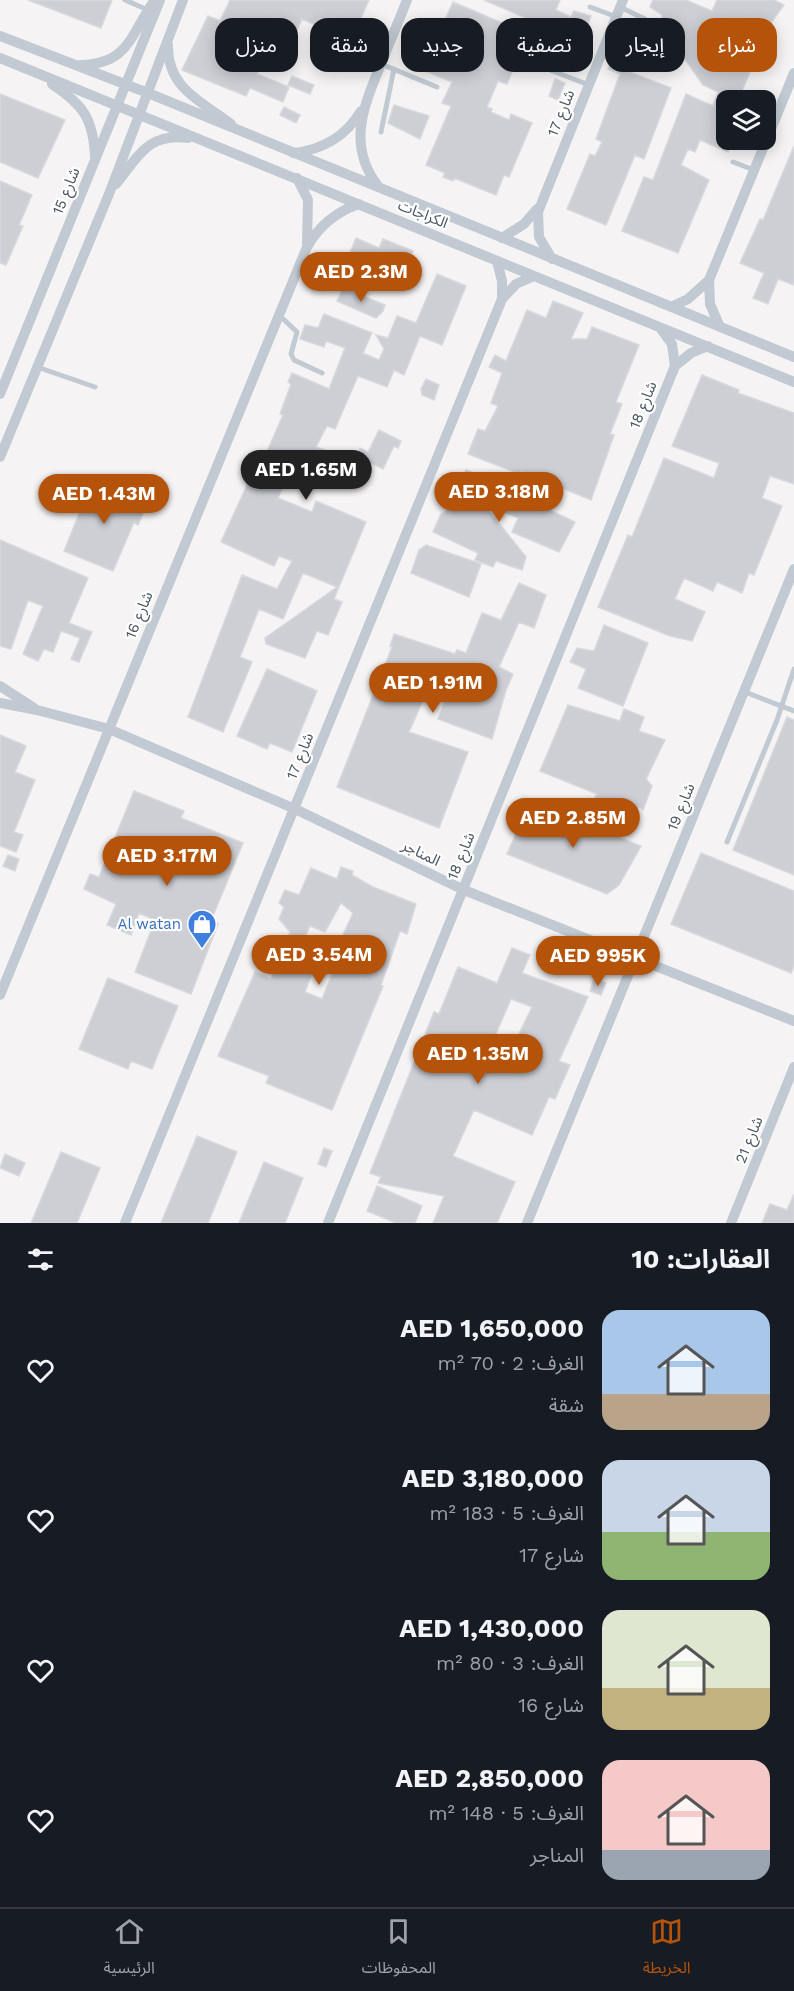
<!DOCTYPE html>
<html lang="ar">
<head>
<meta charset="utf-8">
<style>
	:root { --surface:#171b24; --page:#242831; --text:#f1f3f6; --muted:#9ea1a6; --line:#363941; --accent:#b45309 }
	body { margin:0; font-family:"Work Sans","Noto Sans Arabic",sans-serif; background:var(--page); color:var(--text); direction:rtl; height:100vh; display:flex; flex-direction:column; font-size:22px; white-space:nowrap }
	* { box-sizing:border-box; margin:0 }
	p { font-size:20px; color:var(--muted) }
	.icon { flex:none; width:33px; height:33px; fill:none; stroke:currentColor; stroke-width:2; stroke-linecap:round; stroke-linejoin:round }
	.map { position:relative; height:1223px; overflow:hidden; direction:ltr }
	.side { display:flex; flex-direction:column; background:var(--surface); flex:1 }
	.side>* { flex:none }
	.hud { position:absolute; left:18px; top:18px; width:759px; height:54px; direction:rtl; display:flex; gap:12px }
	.fabs { position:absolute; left:716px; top:90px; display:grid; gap:12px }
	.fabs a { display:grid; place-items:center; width:60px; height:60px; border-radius:12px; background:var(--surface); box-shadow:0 3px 15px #0003; font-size:30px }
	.price { position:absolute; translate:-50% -51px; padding:0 14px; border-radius:21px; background:var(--accent); color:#fff; font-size:20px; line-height:39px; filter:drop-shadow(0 2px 3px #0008) }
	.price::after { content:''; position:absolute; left:50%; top:36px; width:18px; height:14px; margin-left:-9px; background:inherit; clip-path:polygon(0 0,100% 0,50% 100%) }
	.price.on { background:#222; color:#fff }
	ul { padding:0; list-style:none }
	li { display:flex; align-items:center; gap:18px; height:150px; padding:0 24px }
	li span { display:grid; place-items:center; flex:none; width:168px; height:120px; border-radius:18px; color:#555 }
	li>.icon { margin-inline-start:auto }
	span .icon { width:72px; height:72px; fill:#fffc; stroke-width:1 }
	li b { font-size:26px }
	h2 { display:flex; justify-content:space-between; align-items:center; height:72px; padding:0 24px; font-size:26px }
	.chip { padding:0 21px; border-radius:18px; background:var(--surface); box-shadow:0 3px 15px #0003; font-size:21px; line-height:54px }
	.chip.on { background:var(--accent); color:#fff }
	.menu { display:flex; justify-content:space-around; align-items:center; height:84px; border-top:2px solid var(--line); background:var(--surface); font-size:16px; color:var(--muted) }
	.menu a { display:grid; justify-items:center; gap:3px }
	.menu .on { color:var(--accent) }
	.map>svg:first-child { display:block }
	.building { fill:#cdcfd5; stroke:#d7d9de; stroke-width:1.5; fill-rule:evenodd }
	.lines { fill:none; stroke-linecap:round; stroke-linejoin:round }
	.lane { stroke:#c1cad2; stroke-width:5 }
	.street { stroke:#c1cad2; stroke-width:10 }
	.labels { text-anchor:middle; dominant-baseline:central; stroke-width:4.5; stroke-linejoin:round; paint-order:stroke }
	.street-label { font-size:15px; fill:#4a5661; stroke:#fff }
	.shop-label { font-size:15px; fill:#366cbe; stroke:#fff; text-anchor:end }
</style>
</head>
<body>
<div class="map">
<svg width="794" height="1223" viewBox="0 0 794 1223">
	<rect width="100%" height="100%" fill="#f5f3f3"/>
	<!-- building -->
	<path class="building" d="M28 0H112L101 28Z
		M230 0H369L349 45 343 42 340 49 331 45 336 34 302 19 285 56 269 48 257 74 289 87 283 102 250 88 246 96 182 70 208 16 220 21Z
		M484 0H560L556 10 571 17 574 11 591 16 574 60 538 42 544 26Z
		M653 0H686L712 11 717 0H774L784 5 771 23 738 100 726 95V140H733L728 152 700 140 695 152 688 149 681 165 709 180 678 253 622 231 644 177 653 180 686 94 713 106 718 92 703 85 661 25 662 15 650 7Z
		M453 2 528 34 507 84 498 81 487 107 492 109 491 112 509 120 511 114 532 123 509 177 504 175 496 195 454 178 453 181 443 177 445 173 426 165 451 106 442 103 452 82 423 70Z
		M612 59 624 65 622 69 671 88 644 159 635 155 606 225 567 209 590 154 595 156 602 142 596 139 620 74 608 69Z
		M292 76 314 85 310 94 288 85Z
		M555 79 565 83 558 100 549 96Z
		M0 94 65 120 38 178 0 162Z
		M394 105 429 116 420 139 388 123Z
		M284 107 300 115 296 123 280 115Z
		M794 146V285L778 279 768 304 753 298 764 273 740 263 760 219 763 220Z
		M0 181 32 195 19 225 23 226 6 265 0 263Z
		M356 238 379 248 383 239 413 251 409 260 400 256 398 261 388 255 382 263 378 261 372 274 360 268 363 261 349 255Z
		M437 274 466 286 442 345 420 336 404 375 394 370 387 387 358 376 335 429 327 426 316 447 325 450 320 464 311 460 301 483 287 477 278 498 312 512 316 501 366 522 334 599 342 602 328 635 317 631 305 658 266 644 265 638 337 587 303 573 283 619 259 609 240 657 252 662 223 732 188 717 242 575 277 589 292 561 279 556 274 566 221 542 253 472 257 474 283 415 280 414 291 384 288 382 292 373 329 389 345 348 326 341 324 347 300 339 305 325 318 328 324 314 372 333 363 353 379 360 384 349 376 335 388 338 397 316 416 323Z
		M343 288 385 305 383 311 376 318 337 301Z
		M553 301 583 313 571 339H587L592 327 639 345 616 402 622 404 610 434 614 435 613 438 591 500 521 471 520 474 468 454 478 429 485 431 498 406 491 403 502 373 489 367 495 355 506 361 527 310 546 318Z
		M702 375 739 390 738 393 794 413V484L770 476 762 498 782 506 754 575 749 573 742 593 717 582 713 591 684 578 675 599 705 612 692 641 670 636 598 607 628 535 632 537 664 458 714 478 719 463 672 446Z
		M426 379 439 385 434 400 422 395 421 389Z
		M379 430 401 441 398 448 394 446 383 469 357 456 360 448 368 452Z
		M466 470 517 492 516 494 575 522 559 552 512 532 518 518 483 503 526 557 522 570 496 561 493 567 475 560 478 553 433 532 441 514 468 497 457 493Z
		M93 479 148 502 138 525 134 522 113 571 64 551Z
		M0 540 88 578 69 623 92 632 79 662 71 659 80 638 61 631 53 652 44 649 38 661 23 654 43 606 28 600 11 649 0 646Z
		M426 545 481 564 469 597 411 573 419 550Z
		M519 583 546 595 534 628 519 622 499 667 513 674 506 690 492 739 438 719 450 688 432 680 409 732 468 752 439 828 337 787 392 647 390 646 394 634 455 654 457 650 466 653 482 613 501 620Z
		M604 625 648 643 623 706 578 688 586 669 570 662 577 648 594 651Z
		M267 669 317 691 292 752 270 743 267 749 237 736Z
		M568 705 620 721 624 709 644 717 639 731 665 740 646 779 652 786 643 810 639 806 633 814 594 799 597 794 540 771Z
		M787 717 794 720V875L733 850Z
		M0 735 26 746 15 772 35 780 14 832 23 835 16 852 0 846Z
		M134 791 184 811 181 818 243 843 211 921 218 924 191 994 135 972 155 920 139 913 131 935 107 925 116 904 84 889 90 874 99 877Z
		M531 801 641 846 619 885 607 894 507 854Z
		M701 853 794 891V966L791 973 671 924Z
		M8 855 19 859 15 871 3 866Z
		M341 867 353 871 352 875 373 887 416 904 407 934 400 931 381 985 383 986 332 1110 266 1083 269 1076 218 1056 255 972 271 979 290 932 279 919 284 907 279 903 285 890 299 895 311 868 337 879ZM341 903 353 913 335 952 340 954 322 999 305 992 319 955 300 948 310 926 325 932Z
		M512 948 530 955 522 973 588 997 559 1061 570 1065 555 1099 549 1097 532 1135 474 1110 453 1156 515 1182 497 1223H433L444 1196 378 1183 381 1177 370 1173 434 1012 439 1014 458 967 497 983ZM511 999 532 1007 514 1044 495 1036Z
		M108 978 178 1006 152 1069 131 1061 128 1069 79 1049Z
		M594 978 606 983 601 995 590 991Z
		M197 1136 237 1152 208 1223H161Z
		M324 1148 332 1151 326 1167 318 1164Z
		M61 1152 100 1168 77 1223H31Z
		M5 1154 25 1163 19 1176 0 1168Z
		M264 1162 303 1178 285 1223H239Z
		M377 1186 422 1206 415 1223H396L367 1211Z
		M794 1194V1223H762L770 1204 787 1210Z"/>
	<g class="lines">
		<!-- lane -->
		<path class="lane" d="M125 0 148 10
			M590 7 617 17
			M620 7 645 19 650 25 643 59
			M381 64 437 87
			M545 68 589 85
			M381 132 394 69
			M733 162 754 170
			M279 315 297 332 291 354 294 360 322 373
			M37 367 95 387
			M745 692 794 711
			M727 842 777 720 794 669"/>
		<!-- street -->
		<path class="street" d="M0 36 148 93 794 357
			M168 45C167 88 201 101 231 124
			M0 58 794 382
			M80 65C130 64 130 34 155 0
			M52 84C83 105 93 118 95 156
			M293 153C322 150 346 136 361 111
			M297 178 308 200 307 244
			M116 184C138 157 148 132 188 138
			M378 186C348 147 362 110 379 69 388 46 398 23 407 0
			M502 238 524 224 537 209
			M552 259 539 237 538 212 623 0
			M502 299 516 284 534 276
			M671 307 688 299 709 280
			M720 327 710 304 709 280 794 73
			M661 329 672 344 675 366
			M0 394 160 0
			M0 457 109 194 183 0
			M0 686 34 708
			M0 703 37 710 109 729 295 809 464 890 794 1021
			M0 995 307 247C319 226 335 212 359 204
			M125 1223 502 299V281L497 261
			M328 1223 675 366 691 353 708 346
			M527 1223 794 569
			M731 1223 794 1067"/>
	</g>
	<!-- icons -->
	<defs>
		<g id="shop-pin" transform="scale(1.5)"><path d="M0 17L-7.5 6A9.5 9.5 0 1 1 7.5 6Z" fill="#3f7fe0" stroke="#fff"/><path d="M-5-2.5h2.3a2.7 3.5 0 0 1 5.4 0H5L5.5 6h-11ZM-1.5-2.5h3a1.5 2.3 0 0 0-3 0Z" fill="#fff"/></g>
	</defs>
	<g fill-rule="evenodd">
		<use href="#shop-pin" x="202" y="924"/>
	</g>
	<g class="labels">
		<!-- street labels -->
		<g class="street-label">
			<text transform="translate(561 113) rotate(-68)">شارع 17</text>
			<text transform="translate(66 191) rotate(-68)">شارع 15</text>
			<text transform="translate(423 214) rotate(22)">الكراجات</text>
			<text transform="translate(643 405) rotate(-68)">شارع 18</text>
			<text transform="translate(139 615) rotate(-68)">شارع 16</text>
			<text transform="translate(300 756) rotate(-68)">شارع 17</text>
			<text transform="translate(681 807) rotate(-68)">شارع 19</text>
			<text transform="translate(421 853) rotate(26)">المناجر</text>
			<text transform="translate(461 856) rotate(-68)">شارع 18</text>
			<text transform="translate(749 1140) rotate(-68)">شارع 21</text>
		</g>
		<!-- shop labels -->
		<g class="shop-label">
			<text x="181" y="924">Al watan</text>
		</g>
	</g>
</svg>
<div class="fabs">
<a><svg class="icon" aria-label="layers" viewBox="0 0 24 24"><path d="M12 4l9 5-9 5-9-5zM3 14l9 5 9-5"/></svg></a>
</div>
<b class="price" style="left:361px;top:303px">AED 2.3M</b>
<b class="price on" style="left:306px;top:501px">AED 1.65M</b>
<b class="price" style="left:499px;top:523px">AED 3.18M</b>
<b class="price" style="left:104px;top:525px">AED 1.43M</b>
<b class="price" style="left:433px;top:714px">AED 1.91M</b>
<b class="price" style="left:573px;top:849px">AED 2.85M</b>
<b class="price" style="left:167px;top:887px">AED 3.17M</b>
<b class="price" style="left:319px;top:986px">AED 3.54M</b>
<b class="price" style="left:598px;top:987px">AED 995K</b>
<b class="price" style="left:478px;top:1085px">AED 1.35M</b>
<div class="hud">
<a class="chip on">شراء</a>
<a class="chip">إيجار</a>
<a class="chip">تصفية</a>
<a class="chip">جديد</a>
<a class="chip">شقة</a>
<a class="chip">منزل</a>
</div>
</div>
<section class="side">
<h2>العقارات: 10<svg class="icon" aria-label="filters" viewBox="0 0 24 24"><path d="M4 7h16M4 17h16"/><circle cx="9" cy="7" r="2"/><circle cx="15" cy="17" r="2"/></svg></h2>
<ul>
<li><span style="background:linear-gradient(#a9c7e8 70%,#b9a48a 0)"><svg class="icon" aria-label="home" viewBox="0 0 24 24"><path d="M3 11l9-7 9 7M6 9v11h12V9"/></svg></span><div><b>AED 1,650,000</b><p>الغرف: 2 · 70 m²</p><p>شقة</p></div><svg class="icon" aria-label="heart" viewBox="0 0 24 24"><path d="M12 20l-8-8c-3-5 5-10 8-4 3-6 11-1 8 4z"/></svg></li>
<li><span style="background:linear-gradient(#c9d6e8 60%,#8fb573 0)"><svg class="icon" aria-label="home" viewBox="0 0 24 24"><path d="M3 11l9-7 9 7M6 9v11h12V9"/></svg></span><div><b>AED 3,180,000</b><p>الغرف: 5 · 183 m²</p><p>شارع 17</p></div><svg class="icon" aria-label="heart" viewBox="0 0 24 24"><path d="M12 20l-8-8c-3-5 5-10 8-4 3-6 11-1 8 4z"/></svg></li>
<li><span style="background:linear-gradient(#dfe7d0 65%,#c2b280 0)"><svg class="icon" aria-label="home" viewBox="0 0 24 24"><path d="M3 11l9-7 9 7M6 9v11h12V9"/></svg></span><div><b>AED 1,430,000</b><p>الغرف: 3 · 80 m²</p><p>شارع 16</p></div><svg class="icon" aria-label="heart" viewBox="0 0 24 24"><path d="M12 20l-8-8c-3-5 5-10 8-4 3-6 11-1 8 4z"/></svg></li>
<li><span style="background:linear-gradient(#f6c9c9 75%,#9aa5b1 0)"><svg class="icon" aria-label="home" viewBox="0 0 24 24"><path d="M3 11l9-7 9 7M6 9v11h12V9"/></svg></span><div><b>AED 2,850,000</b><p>الغرف: 5 · 148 m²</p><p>المناجر</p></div><svg class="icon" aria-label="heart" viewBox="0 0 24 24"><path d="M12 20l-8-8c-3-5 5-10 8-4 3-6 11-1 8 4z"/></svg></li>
</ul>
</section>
<nav class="menu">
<a class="on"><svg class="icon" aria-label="map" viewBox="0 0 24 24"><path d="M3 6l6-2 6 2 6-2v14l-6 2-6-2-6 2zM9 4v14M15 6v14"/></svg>الخريطة</a>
<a><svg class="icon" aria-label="saved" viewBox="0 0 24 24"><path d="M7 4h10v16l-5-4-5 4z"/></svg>المحفوظات</a>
<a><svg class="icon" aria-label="home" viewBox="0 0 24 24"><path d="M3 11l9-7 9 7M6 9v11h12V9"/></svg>الرئيسية</a>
</nav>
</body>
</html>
